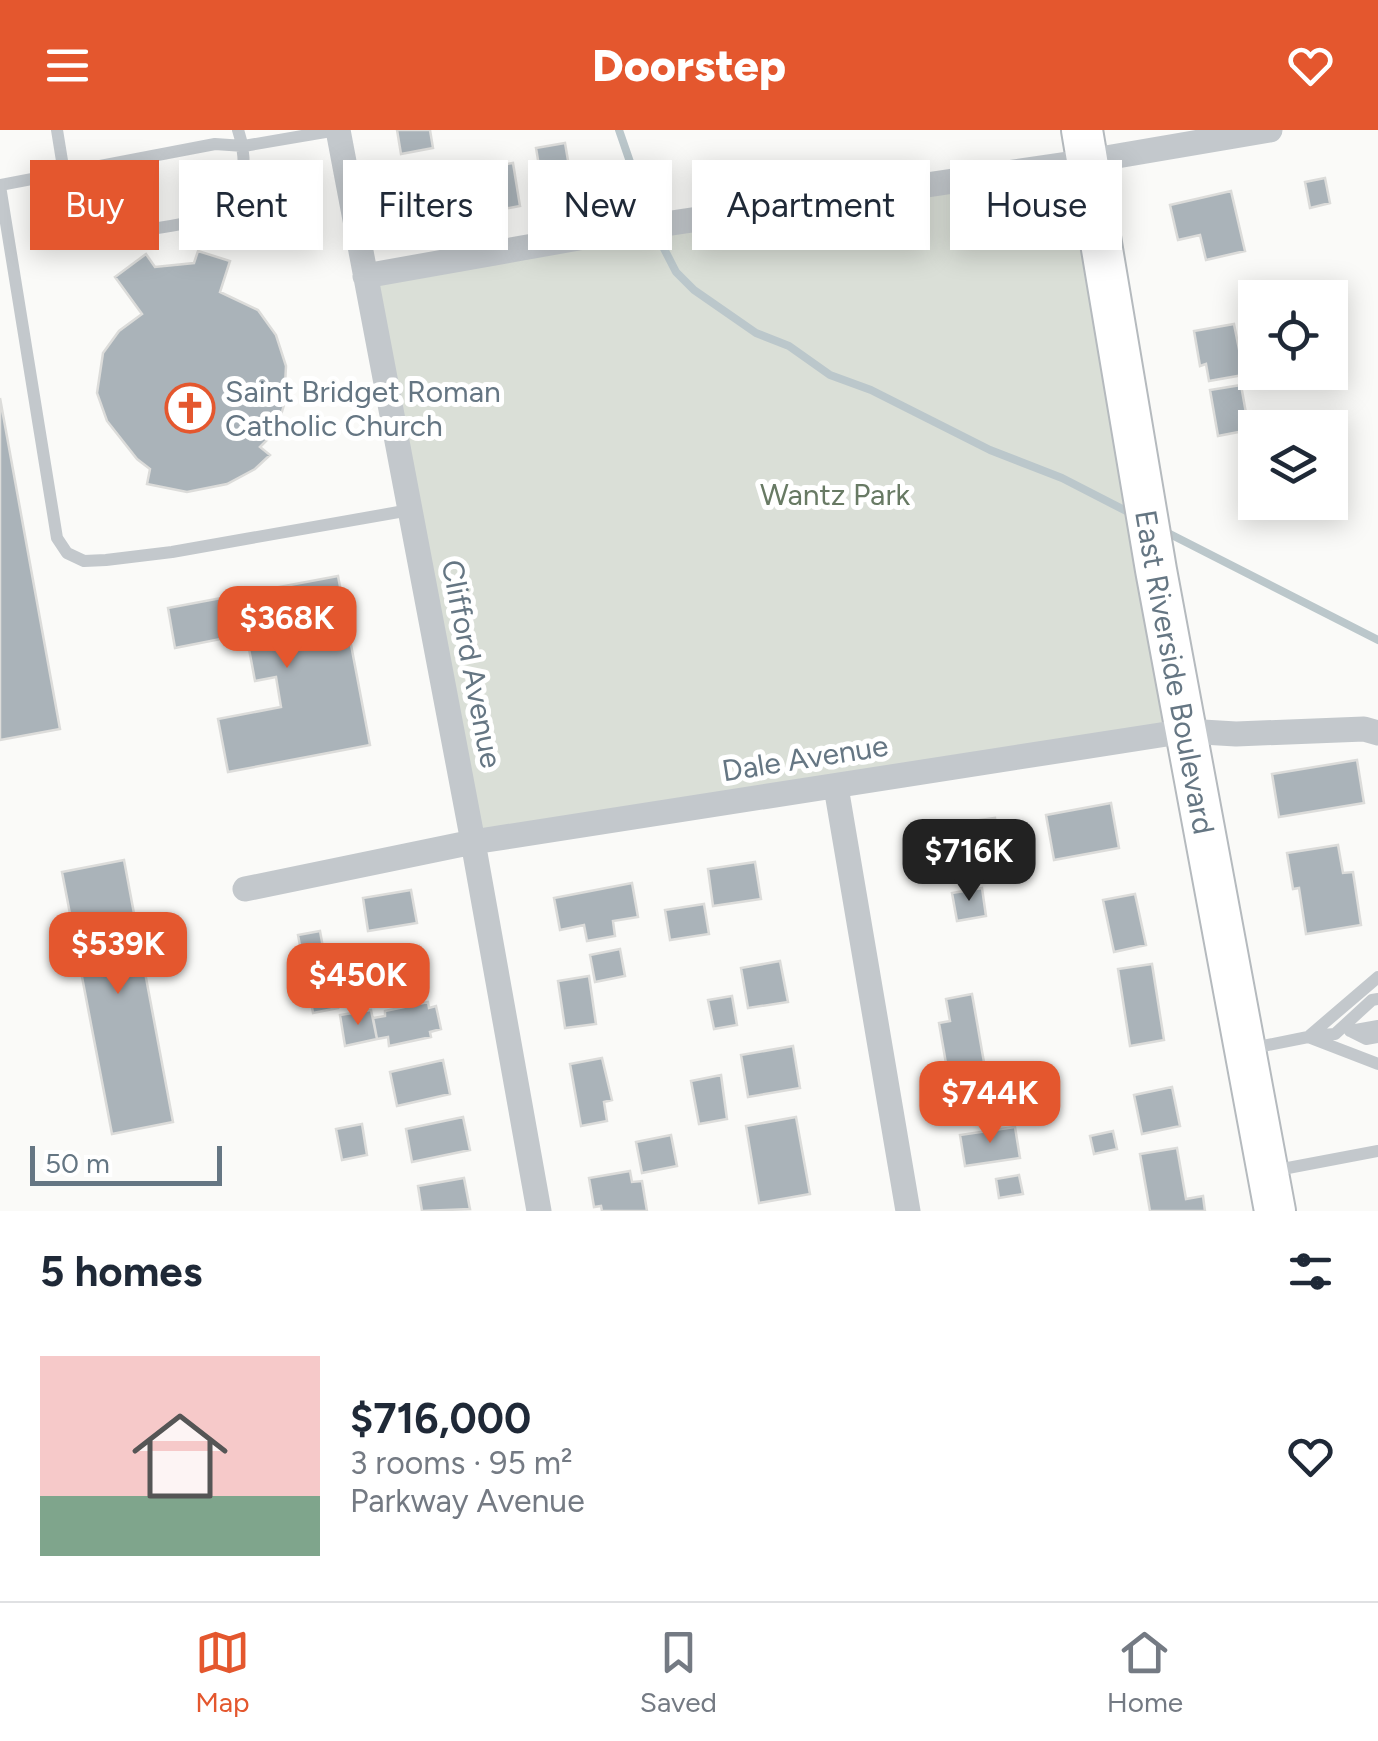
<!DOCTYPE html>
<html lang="en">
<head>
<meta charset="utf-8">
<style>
	:root { --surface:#fff; --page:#f2f2f3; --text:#1f2937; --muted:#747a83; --line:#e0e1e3; --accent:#e4572e }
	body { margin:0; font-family:Figtree,sans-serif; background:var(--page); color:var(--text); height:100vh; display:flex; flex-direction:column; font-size:38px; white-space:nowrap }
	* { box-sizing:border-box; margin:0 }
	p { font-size:32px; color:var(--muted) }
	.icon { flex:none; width:55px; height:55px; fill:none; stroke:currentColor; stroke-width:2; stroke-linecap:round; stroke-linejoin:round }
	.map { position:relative; height:1081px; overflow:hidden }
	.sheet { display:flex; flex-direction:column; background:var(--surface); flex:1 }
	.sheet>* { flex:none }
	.guide { position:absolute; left:30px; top:30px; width:1320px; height:90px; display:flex; gap:20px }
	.fabs { position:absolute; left:1238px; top:150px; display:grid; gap:20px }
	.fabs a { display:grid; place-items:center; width:110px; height:110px; border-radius:0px; background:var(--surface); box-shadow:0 5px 25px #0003; font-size:50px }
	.scale { position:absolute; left:30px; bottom:25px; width:192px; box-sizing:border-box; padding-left:10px; border:5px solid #657683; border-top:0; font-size:28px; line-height:35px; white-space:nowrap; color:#657683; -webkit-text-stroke:8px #fff; paint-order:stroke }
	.price { position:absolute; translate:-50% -85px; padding:0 22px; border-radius:20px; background:var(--accent); color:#fff; font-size:32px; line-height:65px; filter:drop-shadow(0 2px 5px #0008) }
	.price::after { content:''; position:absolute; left:50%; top:60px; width:30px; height:22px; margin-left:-15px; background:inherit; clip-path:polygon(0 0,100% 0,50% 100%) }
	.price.current { background:#222; color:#fff }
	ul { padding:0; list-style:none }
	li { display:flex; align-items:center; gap:30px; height:250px; padding:0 40px }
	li+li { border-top:2px solid var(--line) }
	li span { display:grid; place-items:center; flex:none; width:280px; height:200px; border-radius:0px; color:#555 }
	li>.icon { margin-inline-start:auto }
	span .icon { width:120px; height:120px; fill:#fffc; stroke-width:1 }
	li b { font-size:42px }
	h2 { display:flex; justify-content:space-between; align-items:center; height:120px; padding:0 40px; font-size:42px }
	.pill { padding:0 35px; border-radius:0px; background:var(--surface); box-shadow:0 5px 25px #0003; font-size:35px; line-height:90px }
	.pill.current { background:var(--accent); color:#fff }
	header { display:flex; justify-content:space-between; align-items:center; height:130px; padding:0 40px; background:var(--accent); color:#fff; font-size:45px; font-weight:800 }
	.dock { display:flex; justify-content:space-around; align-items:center; height:140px; border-top:2px solid var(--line); background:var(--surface); font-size:28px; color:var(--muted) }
	.dock a { display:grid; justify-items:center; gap:5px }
	.dock .current { color:var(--accent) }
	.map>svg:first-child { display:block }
	.green { fill:#dadfd7 }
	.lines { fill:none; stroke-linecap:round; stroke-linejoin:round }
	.stream { stroke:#bbc7cb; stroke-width:8 }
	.building { fill:#aab3b9; stroke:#dcdcda; stroke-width:2.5 }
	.primary-casing { stroke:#b5babe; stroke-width:44 }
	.service { stroke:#c3c8cc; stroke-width:12 }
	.minor { stroke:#c3c8cc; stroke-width:25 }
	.primary { stroke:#fff; stroke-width:40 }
	.labels { text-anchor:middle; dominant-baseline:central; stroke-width:10; stroke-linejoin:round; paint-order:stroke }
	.poi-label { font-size:30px; fill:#657683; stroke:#fff; text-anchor:start }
	.park-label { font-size:30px; fill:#687a64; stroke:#fff }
	.street-label { font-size:30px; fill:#657683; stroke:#fff }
</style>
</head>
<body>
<header><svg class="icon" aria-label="menu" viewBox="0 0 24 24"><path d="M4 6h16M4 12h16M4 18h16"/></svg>Doorstep<svg class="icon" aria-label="heart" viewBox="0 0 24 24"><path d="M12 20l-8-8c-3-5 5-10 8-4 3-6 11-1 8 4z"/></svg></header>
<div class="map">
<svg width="1378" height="1081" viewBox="0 0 1378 1081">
	<rect width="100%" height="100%" fill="#fafaf8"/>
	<!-- green -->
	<path class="green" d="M1088 31 1186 601 473 712 365 146Z"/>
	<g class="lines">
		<!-- stream -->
		<path class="stream" d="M619 0 650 90
			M656 103 676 142 694 160 756 203 789 216 830 245 871 260 990 320 1062 348 1134 385
			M1164 401 1378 510"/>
	</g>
	<!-- building -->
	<path class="building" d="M397 0H430L433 18 401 24Z
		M565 13 571 48 542 54 536 18Z
		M513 33 520 76 493 81 486 37Z
		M1325 48 1330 73 1310 78 1305 52Z
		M1231 61 1245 121 1206 130 1200 105 1178 110 1170 75Z
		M198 121 230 131 220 162 258 180 276 205 286 236 284 275 276 301 260 317 270 325 255 339 227 354 187 362 147 354 150 339 137 329 107 291 97 263 103 223 119 201 142 184 115 147 146 124 155 137 194 133Z
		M1234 194 1239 219 1255 217V242H1260L1209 251 1206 234 1200 236 1194 201Z
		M1241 255 1249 300 1218 306 1210 260Z
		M0 268 60 599 0 610Z
		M1289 291 1290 298H1260V296Z
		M338 446 370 615 228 642 218 589 281 577 276 547 255 551 249 519 269 515 266 500 175 518 168 478Z
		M1357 630 1364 673 1279 687 1272 644Z
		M1111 673 1119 718 1054 730 1046 685Z
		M995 688 999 717 974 720 977 740 950 744 948 728 920 731 915 699Z
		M1338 715 1343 743 1353 742 1361 795 1306 804 1299 758 1293 759 1287 723Z
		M124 730 173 992 112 1004 62 742Z
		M755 732 761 769 713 776 708 739Z
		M632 753 638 787 613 791 615 806 587 811 584 795 560 800 554 768Z
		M982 758 986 786 957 791 952 763Z
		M411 760 417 793 368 801 363 768Z
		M1135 764 1146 815 1114 822 1103 770Z
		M704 774 709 804 670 810 665 780Z
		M320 801 324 823 302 826 298 805Z
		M419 816 426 849 382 858 375 825Z
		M620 819 625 846 595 852 590 825Z
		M780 831 788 872 748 878 741 838Z
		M1152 834 1164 910 1130 916 1118 839Z
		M589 846 596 894 565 898 558 851Z
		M332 851 338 878 313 883 308 856Z
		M972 864 985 938 948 945 939 893 950 891 946 869Z
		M732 866 737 895 714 899 708 870Z
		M428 872 429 878 436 876 441 899 430 902 431 907 389 916 388 907 377 909 373 888 385 886V881Z
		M371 880 377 909 345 916 340 885Z
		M793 916 800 958 748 967 741 925Z
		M602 928 612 970 604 972 607 991 581 996 570 934Z
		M443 930 450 964 397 976 390 942Z
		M721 945 727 989 699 994 691 951Z
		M1172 957 1180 996 1142 1004 1134 965Z
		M999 966 1002 986 976 990 974 969Z
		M463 987 470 1020 412 1032 406 999Z
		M796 987 810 1064 759 1073 746 996Z
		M362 994 367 1025 342 1030 336 999Z
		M1015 997 1020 1028 965 1036 960 1005Z
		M1113 1001 1117 1019 1094 1024 1090 1006Z
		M671 1005 677 1036 642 1043 636 1012Z
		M1177 1018 1186 1069 1203 1066 1205 1081H1150L1140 1024Z
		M630 1041 632 1052 642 1051 647 1081H602L601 1076 594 1077 589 1048Z
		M1019 1045 1023 1064 999 1068 996 1049Z
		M464 1048 470 1079 422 1081 418 1056Z"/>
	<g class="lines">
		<!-- primary casing -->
		<g class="primary-casing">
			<g id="primary">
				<path id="s1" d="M1082 0 1156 440 1275 1081"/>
			</g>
		</g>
		<!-- service -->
		<path class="service" d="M57 0 64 43 74 78 85 100 101 105C125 103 220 92 233 77 248 59 245 20 238 0
			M0 55 215 14 244 16 337 0
			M0 56 57 408 67 423 84 431 106 430 172 422 410 380
			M1350 901 1366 909 1378 907
			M1350 901 1378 896
			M1322 905 1335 904 1372 870 1378 869
			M1308 907 1378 847
			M1248 919 1308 907 1378 934
			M1272 1041 1378 1021"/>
		<!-- minor -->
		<path class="minor" d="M338 0 473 712 539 1081
			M365 146 618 101 1088 31 1270 0
			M836 657 908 1081
			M245 759 473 712 1186 601 1236 604 1364 599 1378 603"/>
		<!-- primary -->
		<use href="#primary" class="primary"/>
	</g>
	<!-- icons -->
	<defs>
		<g id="church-ring" transform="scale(2.5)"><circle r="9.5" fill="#fff" stroke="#e4572e" stroke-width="1.5"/><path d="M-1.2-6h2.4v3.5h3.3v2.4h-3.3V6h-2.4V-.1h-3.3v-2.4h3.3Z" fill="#e4572e"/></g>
	</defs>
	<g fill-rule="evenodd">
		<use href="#church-ring" x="190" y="278"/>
	</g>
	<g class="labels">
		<!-- poi labels -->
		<g class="poi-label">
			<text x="225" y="261">Saint Bridget Roman<tspan x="225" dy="34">Catholic Church</tspan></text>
		</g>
		<!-- park labels -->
		<g class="park-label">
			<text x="835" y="364">Wantz Park</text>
		</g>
		<!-- street labels -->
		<g class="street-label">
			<text transform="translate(472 534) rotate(79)">Clifford Avenue</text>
			<text stroke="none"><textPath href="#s1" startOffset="550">East Riverside Boulevard</textPath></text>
			<text transform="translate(805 628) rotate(-9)">Dale Avenue</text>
		</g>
	</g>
</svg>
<div class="fabs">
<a><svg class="icon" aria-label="locate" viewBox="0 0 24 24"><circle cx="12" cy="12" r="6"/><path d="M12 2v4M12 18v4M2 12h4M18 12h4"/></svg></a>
<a><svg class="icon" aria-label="layers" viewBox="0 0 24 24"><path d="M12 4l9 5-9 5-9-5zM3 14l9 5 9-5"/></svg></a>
</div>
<div class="scale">50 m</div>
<b class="price" style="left:287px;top:541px">$368K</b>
<b class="price current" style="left:969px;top:774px">$716K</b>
<b class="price" style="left:118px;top:867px">$539K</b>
<b class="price" style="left:358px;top:898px">$450K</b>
<b class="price" style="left:990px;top:1016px">$744K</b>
<div class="guide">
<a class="pill current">Buy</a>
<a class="pill">Rent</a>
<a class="pill">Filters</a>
<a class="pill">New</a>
<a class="pill">Apartment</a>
<a class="pill">House</a>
</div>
</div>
<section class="sheet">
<h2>5 homes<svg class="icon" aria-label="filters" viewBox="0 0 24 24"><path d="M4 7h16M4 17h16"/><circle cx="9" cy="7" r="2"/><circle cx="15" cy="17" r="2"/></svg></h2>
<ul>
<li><span style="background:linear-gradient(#f6c9c9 70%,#7fa58c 0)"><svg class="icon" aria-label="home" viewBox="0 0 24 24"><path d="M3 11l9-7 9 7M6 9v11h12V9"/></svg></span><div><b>$716,000</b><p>3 rooms · 95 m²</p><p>Parkway Avenue</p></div><svg class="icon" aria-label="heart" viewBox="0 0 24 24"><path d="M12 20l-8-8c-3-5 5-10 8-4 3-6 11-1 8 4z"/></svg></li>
</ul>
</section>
<nav class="dock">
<a class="current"><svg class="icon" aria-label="map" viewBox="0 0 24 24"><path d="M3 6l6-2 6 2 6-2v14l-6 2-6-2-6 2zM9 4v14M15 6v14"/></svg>Map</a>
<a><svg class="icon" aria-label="saved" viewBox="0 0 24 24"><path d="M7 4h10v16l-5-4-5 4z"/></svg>Saved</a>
<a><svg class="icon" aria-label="home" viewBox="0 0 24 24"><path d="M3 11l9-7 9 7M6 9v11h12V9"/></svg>Home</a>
</nav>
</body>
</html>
